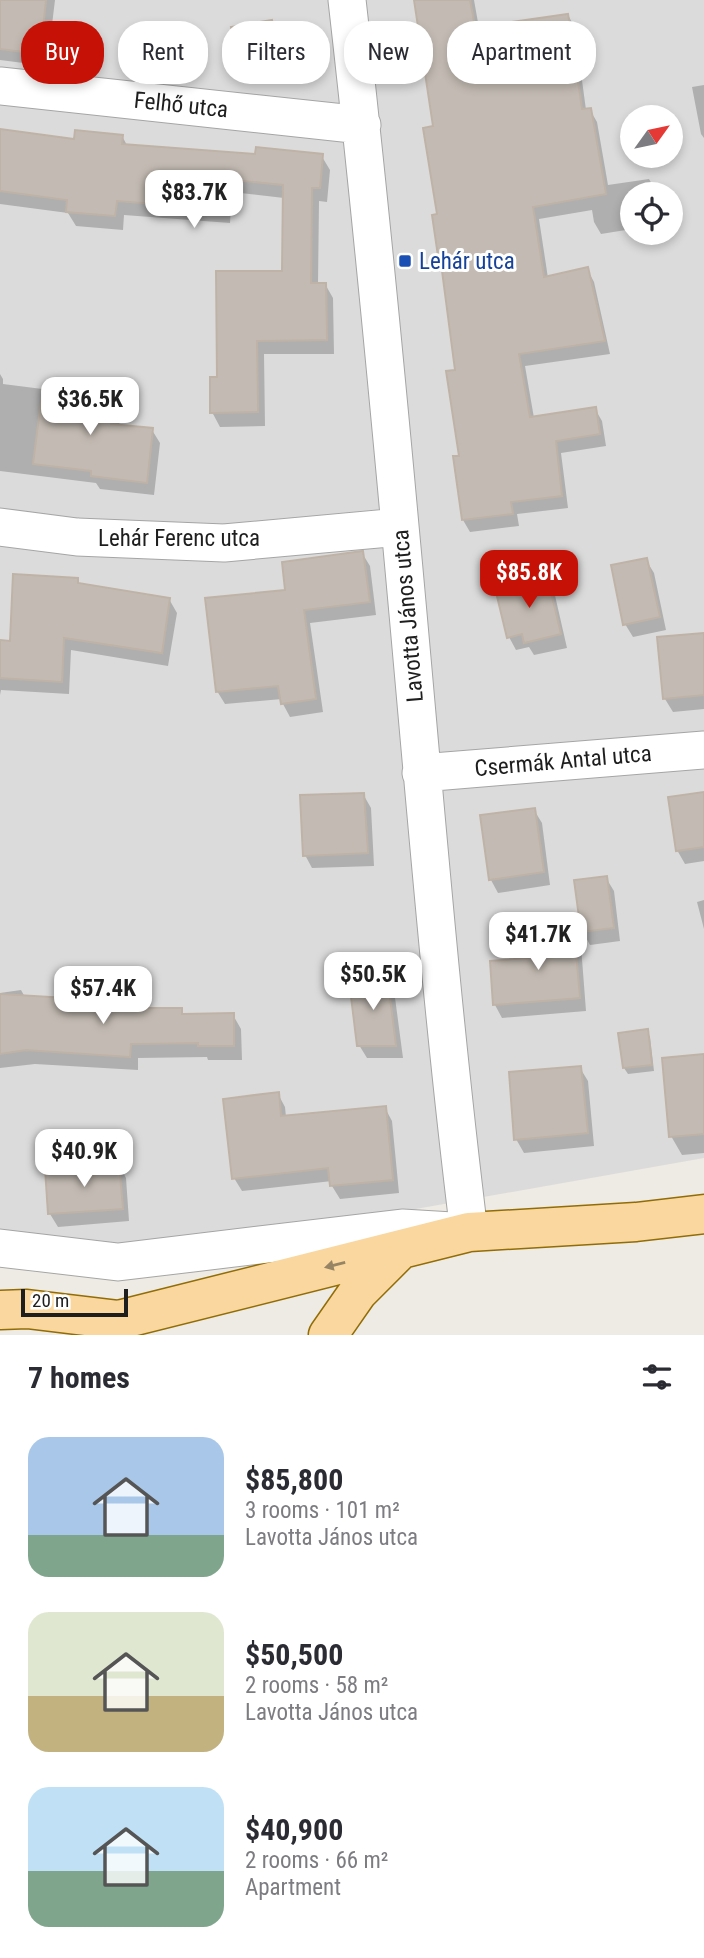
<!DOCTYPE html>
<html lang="en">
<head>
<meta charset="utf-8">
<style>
	:root { --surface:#fff; --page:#f2f2f3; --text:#2b2b33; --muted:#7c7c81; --accent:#c51106 }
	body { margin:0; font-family:"Roboto Condensed",sans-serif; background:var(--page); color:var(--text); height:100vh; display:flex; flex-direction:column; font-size:26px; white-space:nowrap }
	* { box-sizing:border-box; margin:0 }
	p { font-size:23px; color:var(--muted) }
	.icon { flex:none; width:38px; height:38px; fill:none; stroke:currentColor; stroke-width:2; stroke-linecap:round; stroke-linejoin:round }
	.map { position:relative; height:1335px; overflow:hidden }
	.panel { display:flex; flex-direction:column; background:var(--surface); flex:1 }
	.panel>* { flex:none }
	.banner { position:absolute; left:21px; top:21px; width:663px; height:63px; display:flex; gap:14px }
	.needle { width:46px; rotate:57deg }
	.fabs { position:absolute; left:620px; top:105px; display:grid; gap:14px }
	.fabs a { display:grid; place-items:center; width:63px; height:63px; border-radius:50%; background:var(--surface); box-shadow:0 4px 10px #0003; font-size:35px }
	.scale { position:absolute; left:21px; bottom:18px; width:107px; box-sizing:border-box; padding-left:7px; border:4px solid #1e1e1e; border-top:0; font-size:19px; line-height:24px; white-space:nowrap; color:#1e1e1e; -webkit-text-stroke:5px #fff; paint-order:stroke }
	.price { position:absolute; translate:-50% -60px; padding:0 16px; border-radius:14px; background:#fff; color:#222; font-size:23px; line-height:46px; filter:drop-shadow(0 2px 4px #0008) }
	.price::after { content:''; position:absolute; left:50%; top:42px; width:21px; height:16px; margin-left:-10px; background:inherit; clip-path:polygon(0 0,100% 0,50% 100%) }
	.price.on { background:var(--accent); color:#fff }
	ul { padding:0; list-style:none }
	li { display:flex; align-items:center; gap:21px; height:175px; padding:0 28px }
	li span { display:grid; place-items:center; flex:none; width:196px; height:140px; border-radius:21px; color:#555 }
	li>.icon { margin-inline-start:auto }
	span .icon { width:84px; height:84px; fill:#fffc; stroke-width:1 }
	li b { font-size:30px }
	h2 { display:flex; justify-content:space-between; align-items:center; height:84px; padding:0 28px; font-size:30px }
	.chip { padding:0 24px; border-radius:28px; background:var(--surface); box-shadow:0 4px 10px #0003; font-size:24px; line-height:63px }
	.chip.on { background:var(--accent); color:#fff }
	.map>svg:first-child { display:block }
	.residential { fill:#dcdbdb; fill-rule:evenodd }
	.shadow { fill:#0003 }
	.building { fill:#c3bbb3; stroke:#bfb3a7; stroke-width:2 }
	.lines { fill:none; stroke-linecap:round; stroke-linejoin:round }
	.minor-casing { stroke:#a5a5a5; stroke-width:39 }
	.major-casing { stroke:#926c05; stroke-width:41 }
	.minor { stroke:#fff; stroke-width:37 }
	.major { stroke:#f9d79e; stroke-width:38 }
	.oneway { fill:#968464 }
	.transit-dot { fill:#1a4fb4; stroke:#fff; stroke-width:2.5 }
	.labels { text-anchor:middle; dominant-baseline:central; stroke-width:6; stroke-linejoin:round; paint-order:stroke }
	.street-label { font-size:23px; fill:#1e1e1e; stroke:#fff }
	.transit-label { font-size:23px; fill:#164399; stroke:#fff; text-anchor:start }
</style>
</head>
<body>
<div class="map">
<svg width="704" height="1335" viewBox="0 0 704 1335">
	<rect width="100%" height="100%" fill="#eeebe4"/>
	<!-- residential -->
	<path class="residential" d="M0 0H704V1158L207 1246 0 1260ZM632 117H670V156H632ZM632 194H670V233H632Z"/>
	<!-- shadow -->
	<path class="shadow" d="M0 0H55L47 66 0 60Z
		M415 0H474L479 28 568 15 575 28 586 110H590L597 122 608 185 649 179 656 191V194H632V229L601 234 594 222 592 210 539 219 548 278 587 269 594 282 610 354 525 366 534 418 595 409 602 421 606 446 561 453 568 508 517 514 519 526 470 532 463 520 457 371 444 267 435 128Z
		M271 22 278 35 285 72 248 79 241 66Z
		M704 85V138L701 134 692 87Z
		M0 131 76 141 122 136 128 147 256 156 321 155 330 170 327 202 319 201 318 284H325L333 298 334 354H264L265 426 220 427 212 412 219 379 284 272V198L232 192 230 223 124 215 123 230 76 226 68 213 0 204Z
		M0 374 3 379V384L113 398 121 411 119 427 152 430 160 443 154 495 100 489 96 483 0 471Z
		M362 553 370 566 376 615 310 623 323 712 290 717 283 704 282 699 225 704 217 691Z
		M646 560 654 573 666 630 633 637 625 624Z
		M546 578 554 591 567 648 534 655 529 647 516 650 509 637Z
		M77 580 80 585 169 599 177 613 168 666 71 650 69 694 1 690 0 695V641L11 643Z
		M704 635V709L673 712 665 699Z
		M363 794 371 808 374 866 312 868 305 855Z
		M704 794V861L685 864 677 850Z
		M534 810 542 823 550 885 498 893 491 880Z
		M606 878 614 891 620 941 590 945 583 932 576 881Z
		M704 900V929L697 902Z
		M573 932 581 946 586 1011 502 1018 495 1005 530 960Z
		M386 976 394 990 403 1058H367L359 1045Z
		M21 990 25 997 133 1004 136 1010H181L184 1016 233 1015 241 1029 242 1060H208L207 1057 138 1058V1070L35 1064 0 1068V993Z
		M647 1031 650 1037 654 1071 628 1074 624 1068Z
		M704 1056V1153L682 1155 671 1136Z
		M580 1068 588 1081 594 1146 524 1153 516 1139Z
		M278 1094 285 1107 286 1117 385 1108 392 1121 399 1193 340 1199 332 1186V1181L242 1191 234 1178Z
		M119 1165 126 1178 129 1221 58 1227 50 1214Z"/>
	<!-- building -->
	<path class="building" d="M0 0H46L40 54 0 49Z
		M414 0H470L475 27 568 14 582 109 591 108 606 194 533 207 544 277 588 267 605 341 519 354 530 417 596 407 600 434 556 441 562 496 511 502 513 514 462 520 453 456H459L446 371 455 370 441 263H439L432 215 437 214 423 128 433 126Z
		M272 20 279 59 239 67 231 27Z
		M0 129 74 139 75 130 123 135 122 144 255 154 256 147 323 154 320 188H312L311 283H326L327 340 257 341 258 412 210 413V377H217L216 271H282L283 185 225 179 223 209 117 201 115 216 66 212 67 200 0 191Z
		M43 387 114 396 111 424 153 428 147 483 91 476V471L33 464Z
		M363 551 370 602 304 610 316 699 281 704 278 686 216 692 205 598 285 590 282 562Z
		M647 558 660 617 623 625 611 565Z
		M13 574 78 578V583L170 598 162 653 64 638 62 682 0 678V640L10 641Z
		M547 576 561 634 524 643 522 634 507 638 495 588Z
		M704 633V695L663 699 657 637Z
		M704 792V847L676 851 668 797Z
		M364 793 368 853 303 856 300 795Z
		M535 808 544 872 489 880 480 815Z
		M607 876 614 928 581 932 574 880Z
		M574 931 580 998 493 1005 490 961 528 958 526 935Z
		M387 974 396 1046H357L349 980Z
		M0 994 134 1002 133 1008H182V1014L234 1013V1046H198V1043L131 1044 130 1057 26 1050 0 1054Z
		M648 1029 652 1065 623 1068 618 1033Z
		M704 1054V1134L669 1137 662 1058Z
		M581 1066 588 1133 514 1140 509 1072Z
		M279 1092 281 1116 386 1106 393 1180 330 1186 328 1168 232 1179 223 1099Z
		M119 1163 123 1209 48 1214 45 1168Z"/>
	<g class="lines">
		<!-- minor casing -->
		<g class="minor-casing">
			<path id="minor" d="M0 86 362 125
				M0 527 77 537 224 543 400 527
				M421 773 704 750
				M0 1248 118 1262 402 1228 469 1232C440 998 422 762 400 526 384 351 367 175 347 0"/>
		</g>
		<!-- major casing -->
		<g class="major-casing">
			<path id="major" d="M0 1310 27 1309 119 1320 469 1232 636 1222 704 1214
				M328 1335 358 1292 400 1250"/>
		</g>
		<!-- minor -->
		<use href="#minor" class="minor"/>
		<!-- major -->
		<use href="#major" class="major"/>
	</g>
	<!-- one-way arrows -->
	<defs><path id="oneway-solid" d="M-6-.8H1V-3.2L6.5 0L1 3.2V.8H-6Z" transform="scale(1.75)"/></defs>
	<use class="oneway" href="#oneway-solid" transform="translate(335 1265) rotate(166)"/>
	<!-- markers -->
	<rect class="transit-dot" x="398" y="254" width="14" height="14" rx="3.5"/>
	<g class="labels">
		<!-- street labels -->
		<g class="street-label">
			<text transform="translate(181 105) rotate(6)">Felhő utca</text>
			<text x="179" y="538">Lehár Ferenc utca</text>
			<text transform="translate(408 616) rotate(-95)">Lavotta János utca</text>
			<text transform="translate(563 761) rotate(-5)">Csermák Antal utca</text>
		</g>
		<!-- transit labels -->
		<g class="transit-label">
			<text x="419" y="261">Lehár utca</text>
		</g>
	</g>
</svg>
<div class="fabs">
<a><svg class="needle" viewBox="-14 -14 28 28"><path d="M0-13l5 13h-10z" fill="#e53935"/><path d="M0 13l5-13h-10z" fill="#7c7c81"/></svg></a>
<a><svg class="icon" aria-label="locate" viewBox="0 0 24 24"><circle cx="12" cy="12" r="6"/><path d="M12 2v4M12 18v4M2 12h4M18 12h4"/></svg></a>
</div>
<div class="scale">20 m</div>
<b class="price" style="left:194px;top:230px">$83.7K</b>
<b class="price" style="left:90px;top:437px">$36.5K</b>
<b class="price on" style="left:529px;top:610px">$85.8K</b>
<b class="price" style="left:538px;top:972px">$41.7K</b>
<b class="price" style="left:373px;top:1012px">$50.5K</b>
<b class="price" style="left:103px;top:1026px">$57.4K</b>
<b class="price" style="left:84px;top:1189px">$40.9K</b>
<div class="banner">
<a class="chip on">Buy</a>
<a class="chip">Rent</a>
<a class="chip">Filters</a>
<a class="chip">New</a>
<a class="chip">Apartment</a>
</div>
</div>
<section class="panel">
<h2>7 homes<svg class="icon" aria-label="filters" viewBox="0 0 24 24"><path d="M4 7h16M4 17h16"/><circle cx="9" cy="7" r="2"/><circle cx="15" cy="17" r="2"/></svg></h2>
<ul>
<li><span style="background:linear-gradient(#a9c7e8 70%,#7fa58c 0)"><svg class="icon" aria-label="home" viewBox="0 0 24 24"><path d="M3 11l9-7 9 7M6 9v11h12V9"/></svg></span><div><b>$85,800</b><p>3 rooms · 101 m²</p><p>Lavotta János utca</p></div></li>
<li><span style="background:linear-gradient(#dfe7d0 60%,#c2b280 0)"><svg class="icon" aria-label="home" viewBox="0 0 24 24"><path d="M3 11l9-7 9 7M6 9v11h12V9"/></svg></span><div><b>$50,500</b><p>2 rooms · 58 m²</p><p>Lavotta János utca</p></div></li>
<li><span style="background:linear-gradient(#bfe0f5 60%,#7fa58c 0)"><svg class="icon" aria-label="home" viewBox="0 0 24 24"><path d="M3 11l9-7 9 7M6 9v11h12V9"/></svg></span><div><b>$40,900</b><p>2 rooms · 66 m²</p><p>Apartment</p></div></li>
</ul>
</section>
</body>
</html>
